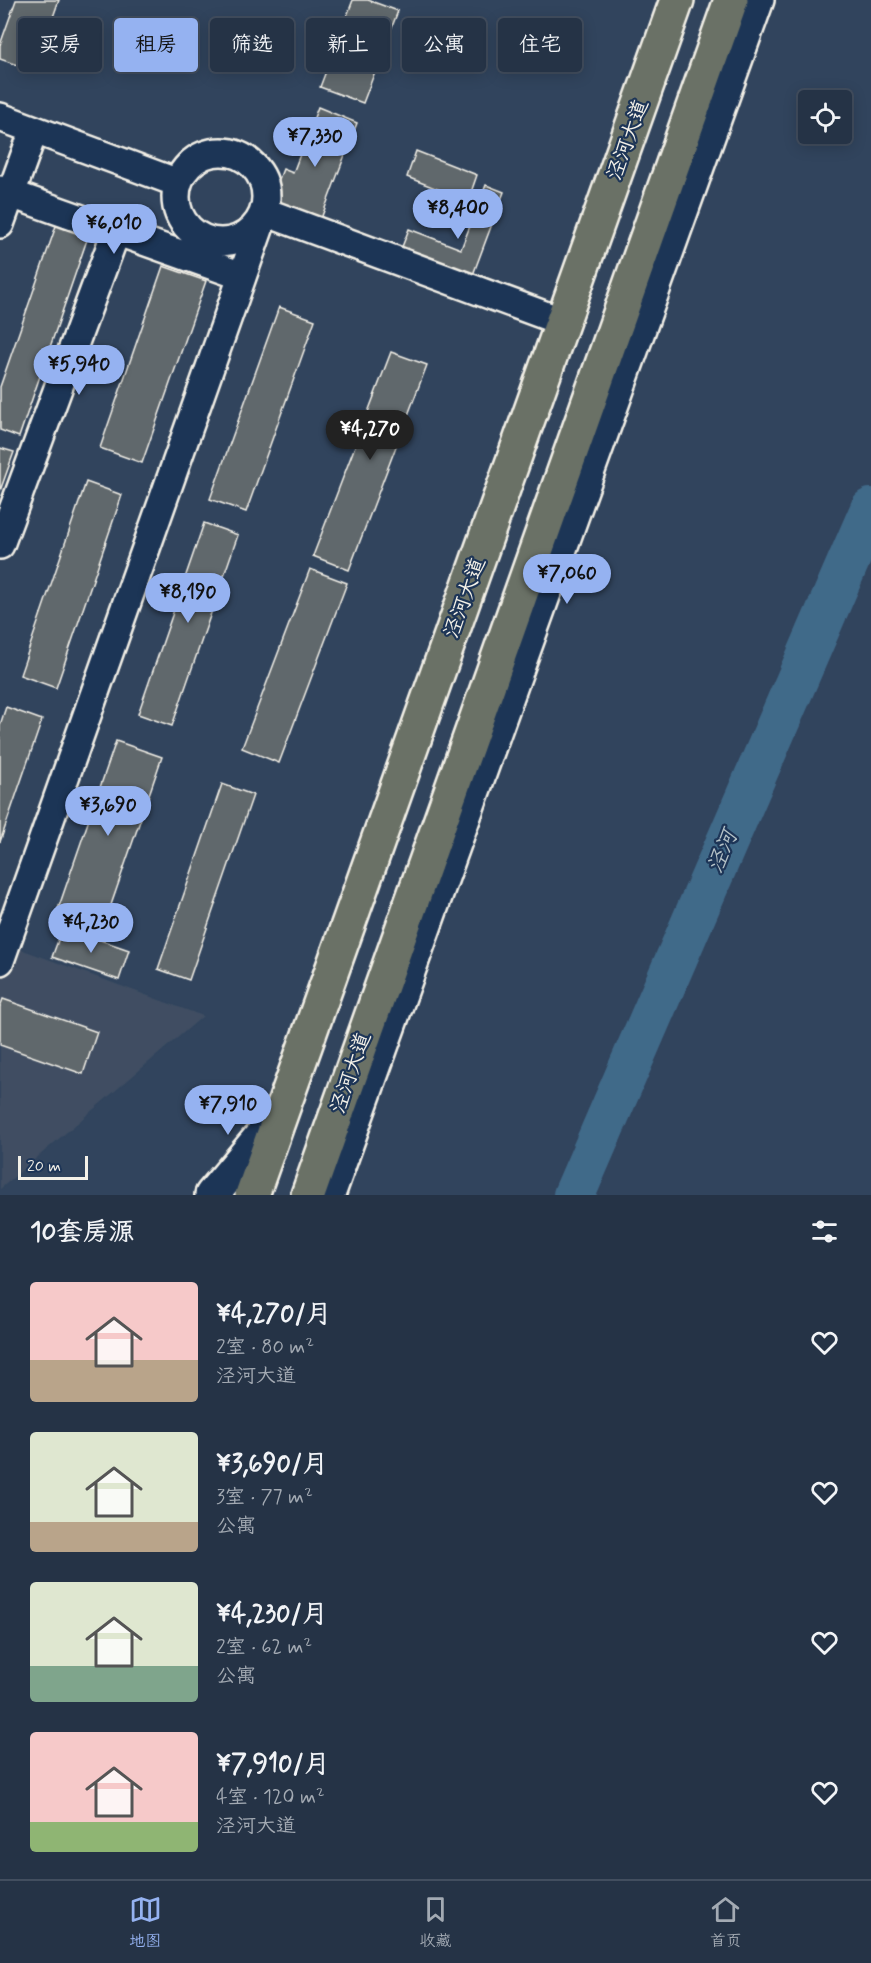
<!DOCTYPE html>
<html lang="zh">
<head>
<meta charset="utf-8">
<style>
	:root { --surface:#253346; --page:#313f51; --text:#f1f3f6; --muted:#a3aab3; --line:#424e5f; --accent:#95b2f1 }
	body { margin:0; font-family:Mynerve,"LXGW WenKai TC",sans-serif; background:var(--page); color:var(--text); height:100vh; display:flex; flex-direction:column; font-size:22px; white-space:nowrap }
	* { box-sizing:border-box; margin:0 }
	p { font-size:20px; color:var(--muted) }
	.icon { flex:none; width:33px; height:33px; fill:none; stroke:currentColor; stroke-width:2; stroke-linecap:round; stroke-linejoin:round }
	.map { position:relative; height:1195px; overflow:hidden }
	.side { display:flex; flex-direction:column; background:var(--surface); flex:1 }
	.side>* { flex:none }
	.top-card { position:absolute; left:18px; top:18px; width:836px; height:54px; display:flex; gap:12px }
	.fabs { position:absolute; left:798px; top:90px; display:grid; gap:12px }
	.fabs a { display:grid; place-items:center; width:54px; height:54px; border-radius:6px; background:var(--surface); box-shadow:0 3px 15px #0003,0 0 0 2px var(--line); font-size:30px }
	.scale { position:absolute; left:18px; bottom:15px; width:70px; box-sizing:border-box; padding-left:6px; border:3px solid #f4f1e8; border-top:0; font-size:16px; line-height:21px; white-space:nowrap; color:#f4f1e8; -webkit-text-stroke:4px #1d3557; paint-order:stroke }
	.price { position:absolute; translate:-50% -51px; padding:0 14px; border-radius:21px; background:var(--accent); color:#111; font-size:20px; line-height:39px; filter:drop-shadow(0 2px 3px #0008) }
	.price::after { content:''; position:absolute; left:50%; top:36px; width:18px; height:14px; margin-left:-9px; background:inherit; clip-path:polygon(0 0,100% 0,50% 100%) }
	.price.current { background:#222; color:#fff }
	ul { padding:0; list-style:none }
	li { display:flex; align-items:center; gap:18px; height:150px; padding:0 30px }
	li span { display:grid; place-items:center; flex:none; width:168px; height:120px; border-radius:6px; color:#555 }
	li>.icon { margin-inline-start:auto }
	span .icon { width:72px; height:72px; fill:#fffc; stroke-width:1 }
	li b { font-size:26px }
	h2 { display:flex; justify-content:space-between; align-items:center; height:72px; padding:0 30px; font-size:26px }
	.chip { padding:0 21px; border-radius:6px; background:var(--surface); box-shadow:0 3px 15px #0003,0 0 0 2px var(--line); font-size:21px; line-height:54px }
	.chip.current { background:var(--accent); color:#111 }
	.menu { display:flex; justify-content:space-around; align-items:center; height:84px; border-top:2px solid var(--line); background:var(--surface); font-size:16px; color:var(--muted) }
	.menu a { display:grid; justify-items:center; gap:3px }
	.menu .current { color:var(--accent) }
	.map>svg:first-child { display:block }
	.built { fill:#3f4e62 }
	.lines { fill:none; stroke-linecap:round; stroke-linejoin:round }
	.river { stroke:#416a89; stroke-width:42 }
	.building { fill:#60676c; stroke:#f4f1e8; stroke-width:1.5 }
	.minor-casing { stroke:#f4f1e8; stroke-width:32 }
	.secondary-casing { stroke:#f4f1e8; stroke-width:38 }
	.primary-casing { stroke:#f4f1e8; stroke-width:38 }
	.minor { stroke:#1d3557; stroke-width:27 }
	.secondary { stroke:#1d3557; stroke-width:33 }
	.primary { stroke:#6a7166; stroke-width:33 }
	.labels { text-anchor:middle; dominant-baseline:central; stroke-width:4.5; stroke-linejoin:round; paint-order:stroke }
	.street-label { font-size:21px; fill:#f4f1e8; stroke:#1d3557 }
	.water-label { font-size:22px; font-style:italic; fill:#b5c2c7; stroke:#1d3557 }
</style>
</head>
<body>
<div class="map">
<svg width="871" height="1195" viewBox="0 0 871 1195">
	<rect width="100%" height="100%" fill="#31445d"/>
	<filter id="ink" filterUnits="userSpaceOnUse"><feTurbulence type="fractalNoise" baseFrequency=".0167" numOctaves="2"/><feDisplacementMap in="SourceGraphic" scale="12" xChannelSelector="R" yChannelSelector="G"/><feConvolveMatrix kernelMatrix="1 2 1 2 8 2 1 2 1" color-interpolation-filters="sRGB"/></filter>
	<g filter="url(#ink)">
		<!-- built -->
		<path class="built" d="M4 943 203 1016 0 1189V955Z"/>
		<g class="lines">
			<!-- river -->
			<path class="river" d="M574 1195 871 509"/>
		</g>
		<!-- building -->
		<path class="building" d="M16 0H59L34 71 0 59V45Z
			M353 0H368L398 11 363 103 320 87Z
			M318 107 357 123 319 224 269 205 283 169 293 173Z
			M416 151 477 175 468 201 407 177Z
			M486 185 504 192 471 280 400 252 409 229 461 249Z
			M57 223 89 234 19 437 0 430V387Z
			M163 266 206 281 142 463 100 448Z
			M279 307 315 320 246 512 210 499Z
			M391 352 427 365 349 570 313 556Z
			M0 448 14 452 0 491Z
			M86 482 122 495 56 688 20 675Z
			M204 523 238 535 172 726 138 714Z
			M310 569 347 583 279 763 242 748Z
			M6 707 42 720 0 842V725Z
			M116 741 162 757 101 934 55 918Z
			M222 784 253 795 189 980 158 969Z
			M63 927 129 950 119 980 52 957Z
			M3 999 97 1032 83 1074 0 1045V1007Z"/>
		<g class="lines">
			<!-- minor casing -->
			<g class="minor-casing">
				<path id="minor" d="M0 117 178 183
					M176 197a45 45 0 1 1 90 0a45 45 0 1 1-90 0Z
					M0 190 242 276
					M0 224 34 130
					M0 545 116 232
					M0 961 265 212 563 322
					M331 1195 760 0"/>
			</g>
			<!-- secondary casing -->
			<g class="secondary-casing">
				<path id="secondary" d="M212 1195 280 1114"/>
			</g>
			<!-- primary casing -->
			<g class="primary-casing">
				<path id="primary" d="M252 1195 677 0
					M308 1195 731 0"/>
			</g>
			<!-- minor -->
			<use href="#minor" class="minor"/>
			<!-- secondary -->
			<use href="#secondary" class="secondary"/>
			<!-- primary -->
			<use href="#primary" class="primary"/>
		</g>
	</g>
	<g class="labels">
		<!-- street labels -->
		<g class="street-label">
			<text transform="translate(628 140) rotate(-70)">泾河大道</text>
			<text transform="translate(465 598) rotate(-70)">泾河大道</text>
			<text transform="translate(351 1073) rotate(-71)">泾河大道</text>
		</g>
		<!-- water labels -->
		<g class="water-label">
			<text transform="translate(723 852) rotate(-67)">泾河</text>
		</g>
	</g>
</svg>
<div class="fabs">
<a><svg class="icon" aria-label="locate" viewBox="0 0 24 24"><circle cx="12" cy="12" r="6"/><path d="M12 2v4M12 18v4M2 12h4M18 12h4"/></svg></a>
</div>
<div class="scale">20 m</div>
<b class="price" style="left:315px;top:168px">¥7,330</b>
<b class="price" style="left:458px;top:240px">¥8,400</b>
<b class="price" style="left:114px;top:255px">¥6,010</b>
<b class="price" style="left:79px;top:396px">¥5,940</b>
<b class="price current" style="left:370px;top:461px">¥4,270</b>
<b class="price" style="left:567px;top:605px">¥7,060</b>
<b class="price" style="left:188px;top:624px">¥8,190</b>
<b class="price" style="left:108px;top:837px">¥3,690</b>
<b class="price" style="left:91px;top:954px">¥4,230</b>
<b class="price" style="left:228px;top:1136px">¥7,910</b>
<div class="top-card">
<a class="chip">买房</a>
<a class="chip current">租房</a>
<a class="chip">筛选</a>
<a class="chip">新上</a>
<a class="chip">公寓</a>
<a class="chip">住宅</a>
</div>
</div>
<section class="side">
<h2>10套房源<svg class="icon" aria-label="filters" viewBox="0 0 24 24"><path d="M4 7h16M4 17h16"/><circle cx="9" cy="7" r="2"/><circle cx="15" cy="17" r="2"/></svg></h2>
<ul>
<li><span style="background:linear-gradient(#f6c9c9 65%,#b9a48a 0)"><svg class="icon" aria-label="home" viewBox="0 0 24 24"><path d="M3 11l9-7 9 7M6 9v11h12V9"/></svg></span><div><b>¥4,270/月</b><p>2室 · 80 m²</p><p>泾河大道</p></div><svg class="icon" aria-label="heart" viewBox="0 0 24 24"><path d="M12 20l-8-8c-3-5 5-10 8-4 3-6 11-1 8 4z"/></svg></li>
<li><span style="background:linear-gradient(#dfe7d0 75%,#b9a48a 0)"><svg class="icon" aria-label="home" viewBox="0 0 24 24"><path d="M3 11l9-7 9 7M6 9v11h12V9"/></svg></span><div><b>¥3,690/月</b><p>3室 · 77 m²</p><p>公寓</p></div><svg class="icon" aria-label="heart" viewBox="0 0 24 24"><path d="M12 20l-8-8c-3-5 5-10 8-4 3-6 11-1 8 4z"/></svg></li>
<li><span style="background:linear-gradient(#dfe7d0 70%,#7fa58c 0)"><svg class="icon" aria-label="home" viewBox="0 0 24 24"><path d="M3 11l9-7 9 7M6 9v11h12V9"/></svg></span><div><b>¥4,230/月</b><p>2室 · 62 m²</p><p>公寓</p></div><svg class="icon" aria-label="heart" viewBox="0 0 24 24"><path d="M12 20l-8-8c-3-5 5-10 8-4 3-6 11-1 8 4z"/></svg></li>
<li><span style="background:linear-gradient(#f6c9c9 75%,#8fb573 0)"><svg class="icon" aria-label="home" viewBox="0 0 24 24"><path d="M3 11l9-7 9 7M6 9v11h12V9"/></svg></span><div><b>¥7,910/月</b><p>4室 · 120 m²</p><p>泾河大道</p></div><svg class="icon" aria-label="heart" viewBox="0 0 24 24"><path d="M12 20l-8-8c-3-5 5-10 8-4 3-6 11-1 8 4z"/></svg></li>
</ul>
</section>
<nav class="menu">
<a class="current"><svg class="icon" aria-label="map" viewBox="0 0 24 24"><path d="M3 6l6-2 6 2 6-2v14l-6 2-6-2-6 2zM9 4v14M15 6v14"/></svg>地图</a>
<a><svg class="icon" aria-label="saved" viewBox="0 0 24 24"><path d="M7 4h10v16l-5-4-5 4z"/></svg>收藏</a>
<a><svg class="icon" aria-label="home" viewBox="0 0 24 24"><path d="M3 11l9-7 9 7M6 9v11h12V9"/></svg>首页</a>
</nav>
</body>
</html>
